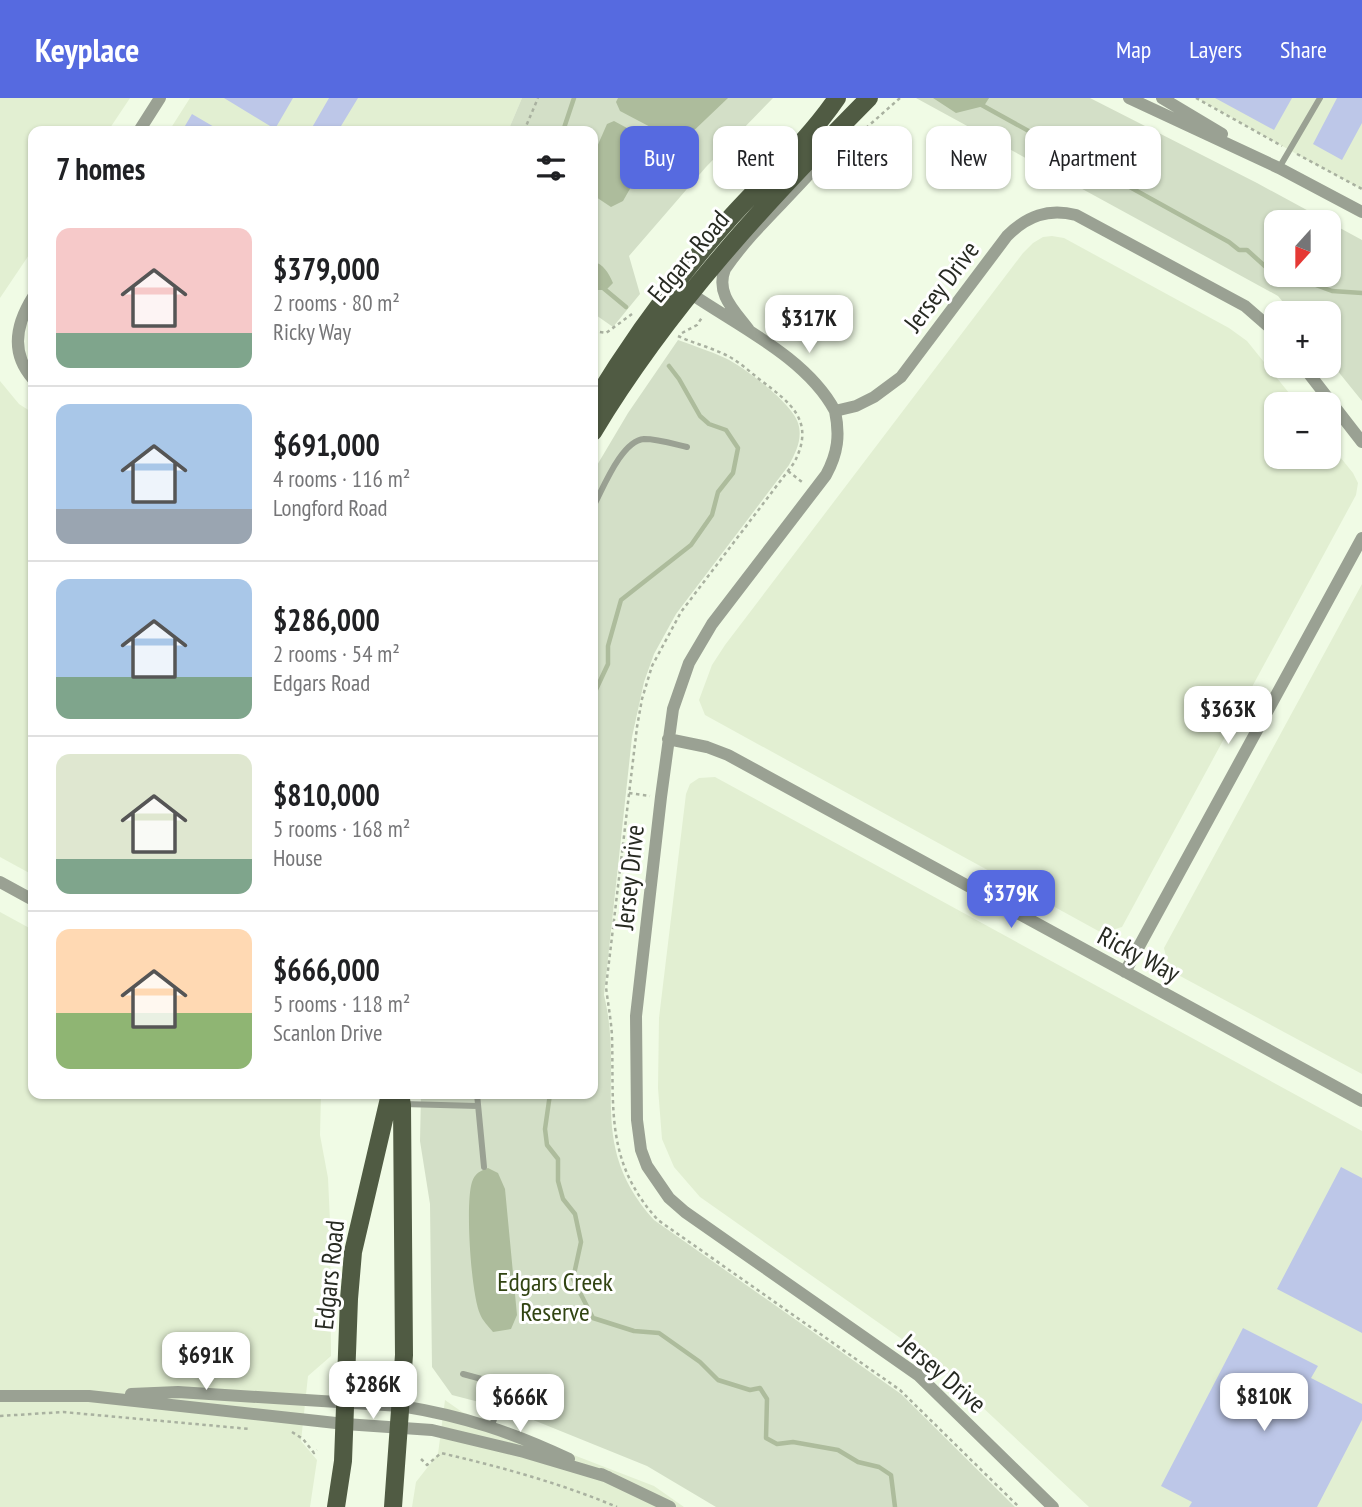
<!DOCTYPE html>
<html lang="en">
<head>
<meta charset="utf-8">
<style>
	:root { --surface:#fff; --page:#f6f6f6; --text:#202124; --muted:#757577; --line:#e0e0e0; --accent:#566ae0 }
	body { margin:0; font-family:"PT Sans Narrow",sans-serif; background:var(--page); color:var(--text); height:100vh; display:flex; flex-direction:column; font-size:26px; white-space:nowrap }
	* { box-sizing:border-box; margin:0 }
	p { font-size:23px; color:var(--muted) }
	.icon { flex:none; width:38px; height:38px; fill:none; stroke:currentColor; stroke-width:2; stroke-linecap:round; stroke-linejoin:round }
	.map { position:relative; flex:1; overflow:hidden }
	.panel { position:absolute; left:28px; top:28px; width:570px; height:973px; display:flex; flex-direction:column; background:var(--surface); border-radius:14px; box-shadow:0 2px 5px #0004 }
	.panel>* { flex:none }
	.top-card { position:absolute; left:620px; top:28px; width:637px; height:63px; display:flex; gap:14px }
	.needle { width:46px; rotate:201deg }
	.buttons { position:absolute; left:1264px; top:112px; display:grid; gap:14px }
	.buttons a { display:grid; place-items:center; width:77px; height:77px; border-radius:14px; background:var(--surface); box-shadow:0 2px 5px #0004; font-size:35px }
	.price { position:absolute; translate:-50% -60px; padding:0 16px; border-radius:14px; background:#fff; color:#222; font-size:23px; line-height:46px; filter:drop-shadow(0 2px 4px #0008) }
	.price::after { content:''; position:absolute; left:50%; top:42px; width:21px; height:16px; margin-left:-10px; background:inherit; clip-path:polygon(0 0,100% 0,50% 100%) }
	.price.active { background:var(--accent); color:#fff }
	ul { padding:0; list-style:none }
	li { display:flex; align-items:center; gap:21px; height:175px; padding:0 28px }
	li+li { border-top:2px solid var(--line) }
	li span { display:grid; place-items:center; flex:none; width:196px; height:140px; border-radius:14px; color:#555 }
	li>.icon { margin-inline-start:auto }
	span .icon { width:84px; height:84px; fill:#fffc; stroke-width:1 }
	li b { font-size:30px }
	h2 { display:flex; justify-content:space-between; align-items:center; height:84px; padding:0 28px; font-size:30px }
	.chip { padding:0 24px; border-radius:14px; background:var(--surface); box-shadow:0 2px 5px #0004; font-size:24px; line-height:63px }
	.chip.active { background:var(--accent); color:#fff }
	header { display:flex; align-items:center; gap:42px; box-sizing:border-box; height:98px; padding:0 35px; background:var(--accent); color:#fff }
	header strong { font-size:33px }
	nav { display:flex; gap:38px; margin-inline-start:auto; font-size:24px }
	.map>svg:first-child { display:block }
	.built { fill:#e2efd2 }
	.green { fill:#d3dfc7; fill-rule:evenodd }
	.water { fill:#adbc9c }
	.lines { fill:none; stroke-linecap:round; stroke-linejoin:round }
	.stream { stroke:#adbc9c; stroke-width:4.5 }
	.building { fill:#bdc7e8 }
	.path { stroke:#a9b1a0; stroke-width:2.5; stroke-dasharray:3.5 3.5; stroke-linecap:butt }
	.lane { stroke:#9aa193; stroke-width:6 }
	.street { stroke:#9aa193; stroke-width:12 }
	.primary { stroke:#505b43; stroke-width:18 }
	.labels { text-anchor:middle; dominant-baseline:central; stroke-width:6; stroke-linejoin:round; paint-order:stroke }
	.street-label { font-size:26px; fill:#272a22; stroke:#fff }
	.park-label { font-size:26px; fill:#314412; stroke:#fff }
</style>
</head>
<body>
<header>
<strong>Keyplace</strong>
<nav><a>Map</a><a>Layers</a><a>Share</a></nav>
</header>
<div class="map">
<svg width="1362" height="1409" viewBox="0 0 1362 1409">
	<rect width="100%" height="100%" fill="#f0fbe5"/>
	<!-- built -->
	<path class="built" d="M0 0H130L108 33H33V151L0 200Z
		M190 0H522L508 33H169Z
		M1197 0H1362V91L1300 58Z
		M1052 138 1064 140 1229 230 1247 243 1298 306H1276V359H1328V344L1353 375 1358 385 1356 397 1122 829 1102 835 705 617 699 602 712 567 725 547 1023 155 1033 145 1043 139Z
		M0 283 19 306 33 315V777L0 759Z
		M1362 486V976L1169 872 1164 850Z
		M715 679 1362 1033V1409H1089L933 1263 700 1099 674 1069 662 1041 658 990 659 920 686 696 690 686 699 680Z
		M0 814 33 832V996H321L320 1037 328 1080 330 1124 331 1258 308 1278 301 1343 317 1362 310 1409H0Z
		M445 1302 462 1314 654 1388 684 1409H412L416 1384 438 1356Z"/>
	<!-- green -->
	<path class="green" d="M522 0H773L706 69 629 158 640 196 613 229 593 215V33H508Z
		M916 0H1090L1257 85 1362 142V303L1328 261V215H1292L1278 198ZM1276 124H1328V177H1276Z
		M678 242C694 248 710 253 725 260 744 269 792 305 798 325 803 340 796 354 789 367L676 516 654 556 644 584 632 639 604 897C625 983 585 1046 654 1122L901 1296 1015 1409H716L647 1368 506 1311 452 1297 432 1269 430 1106 420 1043 421 996H593V374L628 315Z"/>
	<!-- water -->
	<path class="water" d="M618 0H728L685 41 675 42 620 13 616 4Z
		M933 0H989L984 8 956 15Z
		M614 23 666 51 668 59 656 68 646 81 631 89 623 103 611 109 593 97V58L607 26Z
		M593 163C604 167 608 174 613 185L606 192H593Z
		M488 1070 498 1075 505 1091 517 1217 511 1231 493 1234C489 1229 482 1222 480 1216 471 1196 465 1105 472 1084 475 1075 480 1073 488 1070Z"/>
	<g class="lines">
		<!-- stream -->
		<path class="stream" d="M969 0 1229 144 1239 152H1247L1267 170 1276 172
			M563 33 574 0
			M1289 177 1332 193 1362 195
			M602 189 626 209
			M593 598 608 566V548L621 502 691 447 712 417 718 394 733 375 738 350 726 332 709 326 700 318 679 281 669 268
			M550 996 545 1031 547 1047 558 1061V1083L563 1101 575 1116 581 1144 573 1181 593 1220 634 1233 659 1235 700 1264 718 1282 750 1292 760 1290 767 1301 766 1340 777 1346 793 1344 838 1352 858 1364 879 1369 891 1377 895 1409"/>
	</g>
	<!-- building -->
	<path class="building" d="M224 0H293L275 31Z
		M329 0H358L338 33H310Z
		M1215 0H1292L1274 32Z
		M1337 0H1362V25L1342 62 1313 46Z
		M192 16 221 33H182Z
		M1341 1069 1362 1080V1235L1277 1191Z
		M1243 1230 1318 1268 1311 1280 1362 1306V1322L1317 1409H1189L1192 1404 1161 1388Z"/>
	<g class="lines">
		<!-- path -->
		<path class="path" d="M1196 0 1282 48
			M524 33 538 0
			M1297 56 1362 91
			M831 74 866 30 900 0
			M593 233 606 235 632 216
			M682 235 697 227 703 218
			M678 238C693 245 709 249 724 256 737 262 748 272 759 281 791 305 816 323 794 365L681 514 652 568 642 601 637 629 606 889C608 906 611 921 612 938 614 1011 605 1064 658 1122L900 1292 1019 1409
			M788 373 802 384
			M629 695 650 698
			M0 1318 63 1314 250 1331
			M292 1334 303 1341 314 1355 317 1352
			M421 1361 427 1367 441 1355C501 1369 560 1385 617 1409"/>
		<!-- lane -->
		<path class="lane" d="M1279 70 1320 0
			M593 409C603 391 621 343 644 341 658 341 674 346 687 349
			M477 996 484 1069
			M403 1006 478 1008
			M463 1276 552 1300
			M492 1328 504 1287"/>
		<!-- street -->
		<path class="street" d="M1129 0 1279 70 1362 114
			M1162 0 1222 36
			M139 33 160 0
			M687 189 690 195C738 228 807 260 835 313
			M33 199C16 226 10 255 33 281
			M749 232C735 213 715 196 725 171 758 123 806 87 839 39
			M1303 268 1362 344
			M668 641 707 649 728 657 1362 1003
			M0 784 33 802
			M1125 874 1362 440
			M131 1296 178 1294 401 1308C463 1318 512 1334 569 1361
			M0 1298H89L345 1326 432 1332 524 1354 608 1379
			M601 1376 670 1409
			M1053 1409 918 1277 685 1114 669 1100 647 1068 641 1052 637 1022 636 918 661 699 673 611 689 565 712 526 826 377C838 355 840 337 835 313L856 308 874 299 901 279 1007 138C1027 118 1048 110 1076 117L1245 208 1276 235"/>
		<!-- primary -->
		<path class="primary" d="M593 306C633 240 679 177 730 120 766 80 807 44 837 0
			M593 334C669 208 766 104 869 0
			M336 1409 343 1363 349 1201 353 1154 390 996
			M393 1409 404 1257 402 1007 400 996"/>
	</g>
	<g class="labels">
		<!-- street labels -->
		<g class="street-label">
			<text transform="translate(688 158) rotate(-50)">Edgars Road</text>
			<text transform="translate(941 188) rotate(-53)">Jersey Drive</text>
			<text transform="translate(629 779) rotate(-84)">Jersey Drive</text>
			<text transform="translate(1139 856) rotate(28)">Ricky Way</text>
			<text transform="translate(329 1177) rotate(-84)">Edgars Road</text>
			<text transform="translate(943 1275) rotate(41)">Jersey Drive</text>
		</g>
		<!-- park labels -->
		<g class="park-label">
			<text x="555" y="1183">Edgars Creek<tspan x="555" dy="30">Reserve</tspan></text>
		</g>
	</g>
</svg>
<div class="buttons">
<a><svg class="needle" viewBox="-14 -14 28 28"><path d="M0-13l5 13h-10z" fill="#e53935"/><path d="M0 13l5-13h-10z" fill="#757577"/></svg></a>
<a>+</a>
<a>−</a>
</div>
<b class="price" style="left:809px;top:257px">$317K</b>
<b class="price" style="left:1228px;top:648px">$363K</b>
<b class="price active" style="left:1011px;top:832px">$379K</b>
<b class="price" style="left:206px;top:1294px">$691K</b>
<b class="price" style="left:373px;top:1323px">$286K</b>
<b class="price" style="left:1264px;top:1335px">$810K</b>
<b class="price" style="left:520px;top:1336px">$666K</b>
<div class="top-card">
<a class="chip active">Buy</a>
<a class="chip">Rent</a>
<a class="chip">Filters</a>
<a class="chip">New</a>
<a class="chip">Apartment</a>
</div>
<section class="panel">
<h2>7 homes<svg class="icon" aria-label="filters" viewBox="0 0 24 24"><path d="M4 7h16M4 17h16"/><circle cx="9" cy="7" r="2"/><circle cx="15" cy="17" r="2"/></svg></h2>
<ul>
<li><span style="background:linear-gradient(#f6c9c9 75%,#7fa58c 0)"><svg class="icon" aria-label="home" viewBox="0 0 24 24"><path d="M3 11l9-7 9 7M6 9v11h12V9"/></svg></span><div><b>$379,000</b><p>2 rooms · 80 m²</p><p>Ricky Way</p></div></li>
<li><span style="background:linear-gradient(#a9c7e8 75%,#9aa5b1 0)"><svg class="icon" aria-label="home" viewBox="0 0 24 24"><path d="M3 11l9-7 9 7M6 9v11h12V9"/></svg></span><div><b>$691,000</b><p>4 rooms · 116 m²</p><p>Longford Road</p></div></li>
<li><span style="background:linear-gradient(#a9c7e8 70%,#7fa58c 0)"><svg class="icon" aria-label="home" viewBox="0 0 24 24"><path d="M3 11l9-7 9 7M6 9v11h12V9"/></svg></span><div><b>$286,000</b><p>2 rooms · 54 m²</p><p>Edgars Road</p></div></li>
<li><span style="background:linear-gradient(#dfe7d0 75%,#7fa58c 0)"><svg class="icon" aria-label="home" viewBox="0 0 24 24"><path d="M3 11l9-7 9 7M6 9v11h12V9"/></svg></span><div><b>$810,000</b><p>5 rooms · 168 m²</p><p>House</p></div></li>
<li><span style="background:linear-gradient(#ffd9b3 60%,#8fb573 0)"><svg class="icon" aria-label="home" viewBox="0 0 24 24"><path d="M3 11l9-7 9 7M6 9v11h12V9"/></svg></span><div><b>$666,000</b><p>5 rooms · 118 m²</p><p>Scanlon Drive</p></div></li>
</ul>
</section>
</div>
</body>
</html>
